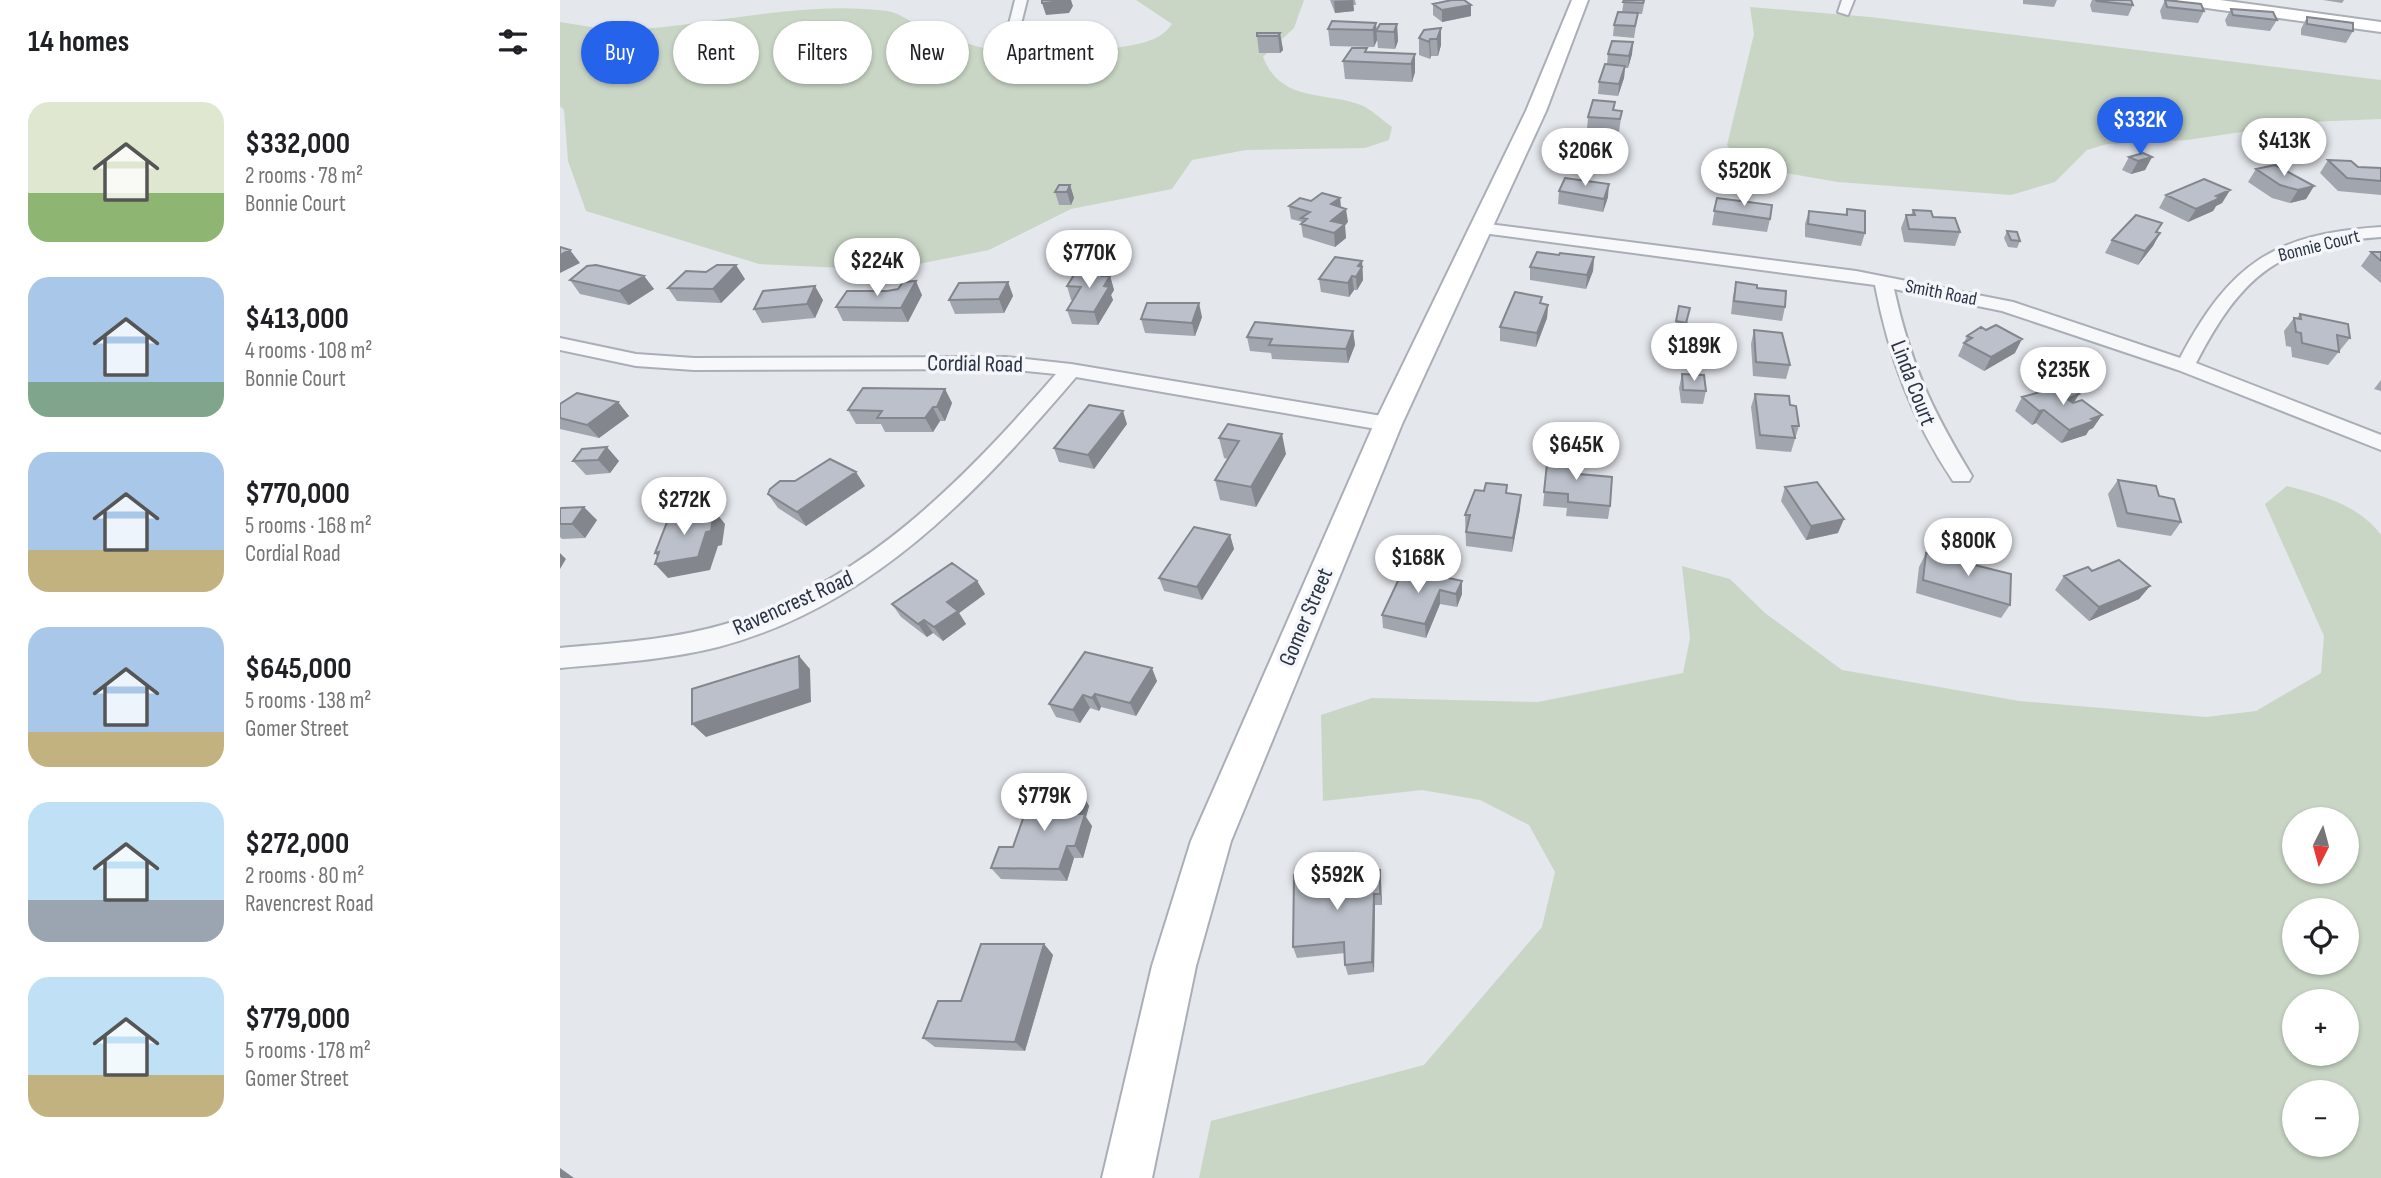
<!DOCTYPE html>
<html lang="en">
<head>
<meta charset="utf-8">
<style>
	:root { --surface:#fff; --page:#f2f2f2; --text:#202124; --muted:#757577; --accent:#2563eb }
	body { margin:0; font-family:"Sofia Sans Condensed",sans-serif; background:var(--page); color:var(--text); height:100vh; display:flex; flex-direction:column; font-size:26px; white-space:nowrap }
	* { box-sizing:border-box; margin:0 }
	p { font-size:23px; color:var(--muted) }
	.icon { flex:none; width:38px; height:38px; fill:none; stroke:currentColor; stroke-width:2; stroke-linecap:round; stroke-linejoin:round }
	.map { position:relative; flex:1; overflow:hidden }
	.sheet { display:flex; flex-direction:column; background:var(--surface); width:560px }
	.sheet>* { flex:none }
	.banner { position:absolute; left:21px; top:21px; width:665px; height:63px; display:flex; gap:14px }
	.needle { width:46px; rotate:186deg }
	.controls { position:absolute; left:1722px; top:807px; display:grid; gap:14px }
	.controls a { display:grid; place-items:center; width:77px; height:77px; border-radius:50%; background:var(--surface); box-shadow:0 2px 5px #0004; font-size:35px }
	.price { position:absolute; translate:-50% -60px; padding:0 16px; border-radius:24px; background:#fff; color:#222; font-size:23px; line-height:46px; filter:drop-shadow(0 2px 4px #0008) }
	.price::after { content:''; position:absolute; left:50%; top:42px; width:21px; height:16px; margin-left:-10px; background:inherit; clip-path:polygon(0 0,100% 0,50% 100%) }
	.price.current { background:var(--accent); color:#fff }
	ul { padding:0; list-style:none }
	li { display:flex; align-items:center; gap:21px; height:175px; padding:0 28px }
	li span { display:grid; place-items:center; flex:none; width:196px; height:140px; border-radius:21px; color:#555 }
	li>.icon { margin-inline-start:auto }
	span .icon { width:84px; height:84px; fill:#fffc; stroke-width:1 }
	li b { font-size:30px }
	h2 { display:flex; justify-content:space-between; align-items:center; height:84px; padding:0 28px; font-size:30px }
	.tag { padding:0 24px; border-radius:32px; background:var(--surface); box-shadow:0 2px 5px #0004; font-size:24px; line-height:63px }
	.tag.current { background:var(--accent); color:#fff }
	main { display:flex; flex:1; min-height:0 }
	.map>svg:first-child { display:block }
	.green { fill:#c9d6c5; fill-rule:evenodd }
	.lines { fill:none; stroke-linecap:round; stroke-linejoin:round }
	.street-casing { stroke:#a9aeb7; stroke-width:4 }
	.secondary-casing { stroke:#a9aeb7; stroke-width:4 }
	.street { fill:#f7f8fa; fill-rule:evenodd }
	.secondary { fill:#fff; fill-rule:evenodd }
	.wall { fill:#a1a5ae }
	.shaded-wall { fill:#83868d }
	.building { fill:#bbc0ca; stroke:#83868d; stroke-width:2 }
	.labels { text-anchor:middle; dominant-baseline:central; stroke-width:7; stroke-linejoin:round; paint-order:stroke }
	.far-street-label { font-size:19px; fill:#2b3445; stroke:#f4f6f9 }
	.street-label { font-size:23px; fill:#2b3445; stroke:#f4f6f9 }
</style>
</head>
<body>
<main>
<section class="sheet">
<h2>14 homes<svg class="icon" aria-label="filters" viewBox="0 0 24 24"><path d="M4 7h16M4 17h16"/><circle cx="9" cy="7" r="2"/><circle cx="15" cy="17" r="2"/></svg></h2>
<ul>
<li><span style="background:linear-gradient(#dfe7d0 65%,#8fb573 0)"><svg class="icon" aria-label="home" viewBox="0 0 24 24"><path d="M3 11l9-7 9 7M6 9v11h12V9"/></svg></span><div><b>$332,000</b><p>2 rooms · 78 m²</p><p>Bonnie Court</p></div></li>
<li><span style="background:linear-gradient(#a9c7e8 75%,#7fa58c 0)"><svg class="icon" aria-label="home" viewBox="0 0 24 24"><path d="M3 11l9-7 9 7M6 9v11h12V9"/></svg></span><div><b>$413,000</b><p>4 rooms · 108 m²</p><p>Bonnie Court</p></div></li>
<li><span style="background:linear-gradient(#a9c7e8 70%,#c2b280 0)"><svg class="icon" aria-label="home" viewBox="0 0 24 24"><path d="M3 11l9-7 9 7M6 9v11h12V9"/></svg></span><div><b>$770,000</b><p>5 rooms · 168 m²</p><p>Cordial Road</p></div></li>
<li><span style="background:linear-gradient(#a9c7e8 75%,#c2b280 0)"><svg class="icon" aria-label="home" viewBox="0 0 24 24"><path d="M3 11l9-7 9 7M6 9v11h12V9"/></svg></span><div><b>$645,000</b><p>5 rooms · 138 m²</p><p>Gomer Street</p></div></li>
<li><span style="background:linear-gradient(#bfe0f5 70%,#9aa5b1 0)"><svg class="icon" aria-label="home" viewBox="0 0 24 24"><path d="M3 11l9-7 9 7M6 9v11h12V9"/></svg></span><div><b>$272,000</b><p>2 rooms · 80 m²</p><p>Ravencrest Road</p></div></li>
<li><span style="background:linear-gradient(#bfe0f5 70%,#c2b280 0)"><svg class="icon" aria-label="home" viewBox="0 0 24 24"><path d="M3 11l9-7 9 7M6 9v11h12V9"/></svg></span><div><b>$779,000</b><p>5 rooms · 178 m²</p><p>Gomer Street</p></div></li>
</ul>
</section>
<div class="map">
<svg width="1821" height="1178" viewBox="0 0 1821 1178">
	<rect width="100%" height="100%" fill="#e4e7ec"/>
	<!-- green -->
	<path class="green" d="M576 0H744L734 28 703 57C721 103 765 91 801 105 811 109 822 120 832 127L829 140 805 148 686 150 632 160 612 189 511 209 429 250 328 270 199 264 26 211 8 161 4 110 0 106V22C22 25 46 31 68 30 154 25 241 0 327 11 342 13 355 26 370 31 438 56 484 64 556 48 576 44 599 43 612 24Z
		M1190 7 1310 17 1821 80V119L1750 122 1627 140 1547 144 1527 150 1495 182 1451 195 1278 182 1208 170 1179 160 1167 145 1194 34Z
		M1727 486C1761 495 1799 505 1821 535V1178H639L651 1121 864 1065 982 927 995 872 969 825 920 800 862 790 763 801 761 715 812 698 978 702 1123 673 1130 638 1122 566 1170 579 1205 613 1282 670 1459 701 1646 717 1696 711 1761 673 1764 636 1705 504ZM1787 819V872H1734V819ZM1787 910V962H1734V910ZM1734 1001H1787V1054H1734ZM1734 1092H1787V1144H1734Z"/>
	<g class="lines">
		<!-- street casing -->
		<g class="street-casing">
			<path id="street" d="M455 0H467L461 24 455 28 449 24Z
				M1282 0H1294L1288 15 1278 12Z
				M921 223 1296 271 1453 302 1620 358C1670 264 1713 234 1821 227V237C1718 244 1682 275 1636 363L1821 435V450L1618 370 1442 311 1334 289C1351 366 1372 410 1412 476L1409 481H1393C1352 420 1329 357 1315 285L915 232 913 228 915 224Z
				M0 338 76 354 134 358 446 357 511 364 828 417 838 424 828 431 516 377C417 493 311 607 158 647 106 660 53 663 0 668V648C54 643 110 640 162 625 302 587 404 479 496 374L446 369 134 370 76 366 0 350Z"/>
		</g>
		<!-- secondary casing -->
		<g class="secondary-casing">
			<path id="secondary" d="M1012 0H1028L986 111 842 424 671 841 636 966 592 1178H542L592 966 631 841 814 424 966 111Z
				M1617 0H1660L1821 22V32L1625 5Z"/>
		</g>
		<!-- street -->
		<use href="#street" class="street"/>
		<!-- secondary -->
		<use href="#secondary" class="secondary"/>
	</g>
	<!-- wall -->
	<path class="wall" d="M770 0H795L796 5H793L794 11 775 13Z
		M1064 0H1085L1082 14H1078L1074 38 1053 36 1054 25 1062 12Z
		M1463 0H1497L1494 7 1463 4Z
		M1532 0H1571L1573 5 1568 16 1532 12 1530 5Z
		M1605 0 1644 11 1638 23 1602 19 1600 11Z
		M1763 0H1784L1782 3Z
		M873 4 911 16 882 22 873 15Z
		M1671 9 1717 20 1710 31 1667 26 1665 20Z
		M1747 17 1793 31 1786 43 1741 35V29Z
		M816 23 817 40 814 47 770 46 768 29Z
		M837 24 838 41 835 49 818 48 816 31Z
		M881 28V45L878 56H871L870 59 859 55V38Z
		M720 33 723 50 720 53H699L697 36Z
		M1073 42 1072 54 1068 68H1065L1064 78 1058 96 1038 94 1039 82 1047 64 1048 54Z
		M807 52 855 54V72L852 82 785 79 783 61Z
		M1054 110 1062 111 1059 132 1027 129 1028 117Z
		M1046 139V144L1054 145 1052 158 1049 167 1040 166 1037 174 1011 171 1012 158Z
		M1569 157H1592L1585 170 1571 174 1562 170Z
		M1768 160 1798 167 1821 168V195L1778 191 1760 173Z
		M1696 169 1754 186 1746 199 1730 203 1712 198 1688 182Z
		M510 185 514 198 511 205H499L495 192Z
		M1670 190 1662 203 1656 206 1653 211 1628 222 1599 208 1606 195Z
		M999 191 1048 197 1043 212 998 204Z
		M780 198 781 207 788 222 784 224 786 238 775 247 743 237 741 224 742 222 731 219 729 206 751 201Z
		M1157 198 1210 219 1207 232 1152 225Z
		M1287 209 1305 233 1301 246 1245 237V224L1249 211 1285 215Z
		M1353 210 1373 217 1400 232 1395 246 1344 242 1341 228 1346 215H1351Z
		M1602 223 1597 232 1600 233 1593 246 1578 265 1545 253 1552 240Z
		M1447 231 1460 241 1457 248 1448 247 1444 238Z
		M1811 252H1821V283L1801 266Z
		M1034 257 1033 271 1026 289 970 280V267Z
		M802 261 803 280 797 290H794L789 297 761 292 759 279Z
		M84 276 94 289 69 305 20 294 10 280Z
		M547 276H550L554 290 551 295 553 300 538 325 512 324 507 310 513 300H511L507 286Z
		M185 279 161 303 117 301 108 288Z
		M448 282 453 296 444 313 395 314 389 300Z
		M1176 282 1197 288 1225 307 1222 321 1171 314 1173 296Z
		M362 295 348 322 283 321 276 307Z
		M263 300 255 318 202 323 194 309Z
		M982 304 988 305 987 318 976 347 940 341V327Z
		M1740 314 1790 338 1768 365 1732 357 1731 347 1726 346 1724 331 1734 318H1737Z
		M642 317 635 336 585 333 581 319Z
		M1116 321 1128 322 1124 337 1113 335Z
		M1194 330 1230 365 1226 379 1193 376 1191 344Z
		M793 331 795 345 788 363 712 359 711 353 690 351 687 337Z
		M1407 336 1455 353 1424 371 1398 356Z
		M1122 374 1146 391 1143 404 1121 403 1119 388Z
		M1821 380V391L1814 389Z
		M385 389 392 403 385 421H380L373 432H325L321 424H296L288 410Z
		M1195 394 1230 405 1239 426 1231 452 1196 449 1191 407Z
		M1462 397 1514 403 1542 415 1533 428 1529 430 1526 435 1501 443 1476 423 1472 425 1455 411Z
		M58 402 69 416 39 438 0 429V404Z
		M567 424 534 469 499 462 494 448Z
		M668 424 726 454 696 507 660 500 655 480 668 459 664 458 659 438Z
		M22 449 59 461 50 473 26 475 13 461Z
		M988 454 1019 474 1050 506 1048 519 1006 516 1007 508 983 506Z
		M1558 480 1599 496 1621 522 1611 536 1557 527 1548 494Z
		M947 485V493L960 509 952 552 906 546 905 515 924 491Z
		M305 486 246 526 218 508 208 494Z
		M1225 487 1278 533 1246 540 1221 501Z
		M0 509 37 520 25 538 2 539 0 537Z
		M670 535 674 549 642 600 604 591 599 578Z
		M1366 553 1450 605 1441 618 1356 593 1359 567Z
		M1532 571 1590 586 1579 599 1529 621 1495 590 1504 576Z
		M417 581 425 594 399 613 406 624 383 641 373 633 367 637 341 617 332 604Z
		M902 581V594L897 607 880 604 866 638 823 628 822 615Z
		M525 652 597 681 576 716 541 707 539 711 530 708 520 723 496 717 489 704Z
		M522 794 529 806 526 817 532 826 523 858H514L507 881 441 879 431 868 453 847Z
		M820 870 821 882 822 905H815L814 972 788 975 785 965V953L737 958 733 947Z
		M484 944 493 955 465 1051 375 1047 363 1038 401 1001Z"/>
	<!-- shaded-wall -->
	<path class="shaded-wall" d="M507 0H511L513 6 509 13 486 15 482 3Z
		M793 0 794 11 775 13 774 1Z
		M911 5V16L882 22V10Z
		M816 23 817 40 814 47 813 30Z
		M837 24 838 41 835 49 834 32Z
		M881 28V45L878 56 877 39Z
		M720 33 723 50 720 53 718 36Z
		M870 39 871 56 870 59 869 42Z
		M1073 42 1072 54 1068 68 1069 56Z
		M855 54V72L852 82 851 64Z
		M1065 66 1064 78 1058 96 1059 84Z
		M1054 145 1052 158 1049 167 1050 154Z
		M1041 153 1040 166 1037 174 1038 161Z
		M1592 157 1585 170 1571 174 1578 161Z
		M1049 184 1048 197 1043 212 1044 199Z
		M510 185 514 198 511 205 507 192Z
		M1754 186 1746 199 1730 203 1738 190Z
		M1670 190 1662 203 1656 206 1653 211 1628 222 1636 209 1656 196Z
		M780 198 781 211 771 204Z
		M786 209 788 222 773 234 771 221Z
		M785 224 786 238 775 247 774 233Z
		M1600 233 1593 246 1578 265 1585 251Z
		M10 250 20 263 0 273V255Z
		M1034 257 1033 271 1026 289 1027 275Z
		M802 261 803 280 797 290 796 277 798 266Z
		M176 265 185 279 161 303 153 289Z
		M545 270 548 279 550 276 554 290 551 295 553 300 538 325 534 312 542 276Z
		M84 276 94 289 69 305 59 291Z
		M792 276 794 290 789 297 788 283Z
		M356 281 362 295 348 322 341 308Z
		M448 282 453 296 444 313 439 299Z
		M255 286 263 300 255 318 247 304Z
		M639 303 642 317 635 336 632 323Z
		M988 305 987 318 976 347 977 333Z
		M793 331 795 345 788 363 786 349Z
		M1462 339 1455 353 1424 371 1431 357Z
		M385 389 392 403 385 421 377 407Z
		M1519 394 1511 408 1507 399Z
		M58 402 69 416 39 438 27 425Z
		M373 407 380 421 373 432 365 418Z
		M1484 410 1476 423 1472 425 1479 411Z
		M563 411 567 424 534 469 528 455Z
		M1542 415 1533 428 1529 430 1526 435 1501 443 1509 430 1531 419Z
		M722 434 726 454 696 507 691 487Z
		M47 447 59 461 50 473 38 460Z
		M296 472 305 486 246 526 237 512Z
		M961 495 960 509 952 552 953 538Z
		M24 507 37 520 25 538 12 524Z
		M154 510 165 524 162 545 158 546 150 570 108 578 95 564 103 563 95 553Z
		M1284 519 1278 533 1246 540 1251 526Z
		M670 535 674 549 642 600 637 587Z
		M0 553 6 559 0 569Z
		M417 581 425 594 399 613 406 624 383 641 374 627 387 602Z
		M902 581V594L897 607 896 594Z
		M1590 586 1579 599 1529 621 1539 607Z
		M880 590V604L866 638 865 624Z
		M364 620 373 633 367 637 358 624Z
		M239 656 250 669 251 702 146 737 132 724Z
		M592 668 597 681 576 716 570 703Z
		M535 694 541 707 539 711 532 698Z
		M523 695 530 708 520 723 513 710Z
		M522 794 529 806 526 817 532 826 523 858 515 846 516 814Z
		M507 846 514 858 507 881 499 869Z
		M820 870 821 882 822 905 820 894Z
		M814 894 815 905 814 972 812 962Z
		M484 944 493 955 465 1051 455 1042Z
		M0 1168 14 1178H2L0 1177Z"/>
	<!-- building -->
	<path class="building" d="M482 0H507L505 1 482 3Z
		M892 0H904L911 5 882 10 873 4Z
		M1064 0H1084L1083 3 1063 2Z
		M1536 0H1571L1573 5 1537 1Z
		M1605 0 1641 4 1644 11 1607 7Z
		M1671 9 1713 12 1717 20 1673 15Z
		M1058 12 1078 13 1075 26 1054 25Z
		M1747 17 1793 23V31L1747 24Z
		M772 21 816 23 813 30 768 29Z
		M820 24H837L834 32 816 31Z
		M881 28 877 39H870L869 42 859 38 864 30Z
		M697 33H720L718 36H697Z
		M1052 41 1073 42 1069 56 1048 54Z
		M792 48H807L805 52 855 54 851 64 783 61Z
		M1045 64 1065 66 1059 84 1039 82Z
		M1033 100 1055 102 1053 110 1062 111 1060 119 1028 117Z
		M1022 136 1046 139 1045 144 1054 145 1050 154 1041 153 1038 161 1012 158Z
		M1583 153 1592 157 1578 161 1569 157Z
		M1768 160 1791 161 1798 167 1821 168V181L1787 178Z
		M1715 165 1754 186 1738 190 1720 185 1696 169Z
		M1005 178 1049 184 1044 199 999 191Z
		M1644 179 1670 190 1656 196 1660 198 1636 209 1606 195Z
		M499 185H510L507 192H495Z
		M762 193 780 198 771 204 786 209 771 221 785 224 774 233 741 224 747 219 741 218 750 212 729 206 740 198 751 201Z
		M1157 198 1212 205 1210 219 1154 211Z
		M1287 209 1305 211V233L1248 224 1249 211 1287 215Z
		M1353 210 1371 211 1373 217 1395 218 1400 232 1349 229 1346 215H1355Z
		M1576 215 1602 223 1596 232 1600 233 1585 251 1552 240Z
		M1447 231 1457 232 1460 241 1451 240Z
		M0 247 10 250 0 255Z
		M977 252 999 255 1000 253 1034 257 1027 275 970 267Z
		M1811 252H1821V261Z
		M775 257 802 261 798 266 802 267 796 277 792 276 788 283 759 279Z
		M36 265 84 276 59 291 10 280 27 266Z
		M157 265H176L153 289 108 288 126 271 146 272Z
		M524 268 545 270 542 276H550L544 286 549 287 534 312 507 310 521 287 507 286 514 275H520Z
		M356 281 341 308 276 307 287 291H327L338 289 343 282Z
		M448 282 439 299 389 300 399 283Z
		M1176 282 1197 285V288L1226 291 1225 307 1174 301Z
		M255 286 247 304 194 309 203 291Z
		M955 292 982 297 980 303 988 305 977 333 940 327Z
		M587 303H639L632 323 581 319Z
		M1119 306 1130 308 1126 323 1116 321Z
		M1740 314 1788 324 1790 338 1777 335 1779 352 1742 343 1741 333 1736 332 1734 318 1741 319Z
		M695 322 793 331 786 349 709 345 712 339 687 337Z
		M1436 325 1462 339 1431 357 1404 343 1412 338 1407 336 1421 327 1426 330Z
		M1194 330 1222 333 1230 365 1196 362Z
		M1122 374 1144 375 1146 391 1123 390Z
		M1506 385 1519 394 1507 399 1513 403 1522 400 1542 415 1531 419 1534 421 1509 430 1484 410 1479 411 1462 397Z
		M303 388 385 389 377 407H373L365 418H317L322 411 288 410Z
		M17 393 58 402 27 425 0 418V404Z
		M1195 394 1229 396 1230 405 1236 406 1239 426H1232L1235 438 1200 435Z
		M529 405 563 411 528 455 494 448Z
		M668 424 722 434 691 487 655 480 679 441 659 438Z
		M47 447 38 460 13 461 22 449Z
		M988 454 1021 457 1019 474 1052 477 1050 506 1008 502V494L984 492Z
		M270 459 296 472 237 512 208 494 210 489 220 481H235Z
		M1558 480 1596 486 1599 496 1614 499 1621 522 1567 513Z
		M1257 482 1284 519 1251 526 1225 487Z
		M926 483 947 485 946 493 961 495 953 538 906 532 910 515H905L915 490 924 491Z
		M24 507 12 524H0V509L1 508Z
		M154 510 151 531 146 532 138 557 95 564 99 552 95 553 109 517Z
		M634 527 670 535 637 587 599 578Z
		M1366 553 1451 574 1450 605 1363 580Z
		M1559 560 1590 586 1539 607 1504 576 1528 567 1532 571Z
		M392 563 417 581 387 602 398 611 374 627 364 620 358 624 332 604Z
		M844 568 902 581 896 594 880 590 865 624 822 615Z
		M525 652 592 668 570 703 535 694 532 698 523 695 513 710 489 704Z
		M239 656 240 689 132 724V689Z
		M472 793 522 794 516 814H525L515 846H507L499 869 431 868 439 847H453Z
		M820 870V894H814L812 962 785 965 784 942 733 947 734 875Z
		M421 944H484L455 1042 363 1038 378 1001H401Z"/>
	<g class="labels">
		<!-- far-street labels -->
		<g class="far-street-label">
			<text transform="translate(1759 246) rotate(-14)">Bonnie Court</text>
			<text transform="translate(1381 293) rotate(11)">Smith Road</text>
		</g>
		<!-- street labels -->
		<g class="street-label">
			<text transform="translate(415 364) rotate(1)">Cordial Road</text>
			<text transform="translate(1353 383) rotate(69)">Linda Court</text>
			<text transform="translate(233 603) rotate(-24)">Ravencrest Road</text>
			<text transform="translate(746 617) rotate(-67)">Gomer Street</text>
		</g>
	</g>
</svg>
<div class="controls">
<a><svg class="needle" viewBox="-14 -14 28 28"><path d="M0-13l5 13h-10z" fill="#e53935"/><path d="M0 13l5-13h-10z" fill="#757577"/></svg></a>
<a><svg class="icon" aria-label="locate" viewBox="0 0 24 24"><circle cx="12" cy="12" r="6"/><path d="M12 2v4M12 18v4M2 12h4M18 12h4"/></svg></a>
<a>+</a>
<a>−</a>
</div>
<b class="price current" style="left:1580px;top:157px">$332K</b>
<b class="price" style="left:1724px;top:178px">$413K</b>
<b class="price" style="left:1025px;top:188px">$206K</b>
<b class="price" style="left:1184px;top:208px">$520K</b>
<b class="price" style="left:529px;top:290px">$770K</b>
<b class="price" style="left:317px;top:298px">$224K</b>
<b class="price" style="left:1134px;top:383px">$189K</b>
<b class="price" style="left:1503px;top:407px">$235K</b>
<b class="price" style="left:1016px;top:482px">$645K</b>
<b class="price" style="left:124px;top:537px">$272K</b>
<b class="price" style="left:1408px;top:578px">$800K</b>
<b class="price" style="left:858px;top:595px">$168K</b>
<b class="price" style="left:484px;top:833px">$779K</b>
<b class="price" style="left:777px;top:912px">$592K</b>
<div class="banner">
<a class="tag current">Buy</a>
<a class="tag">Rent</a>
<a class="tag">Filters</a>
<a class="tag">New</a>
<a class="tag">Apartment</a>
</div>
</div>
</main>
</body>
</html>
